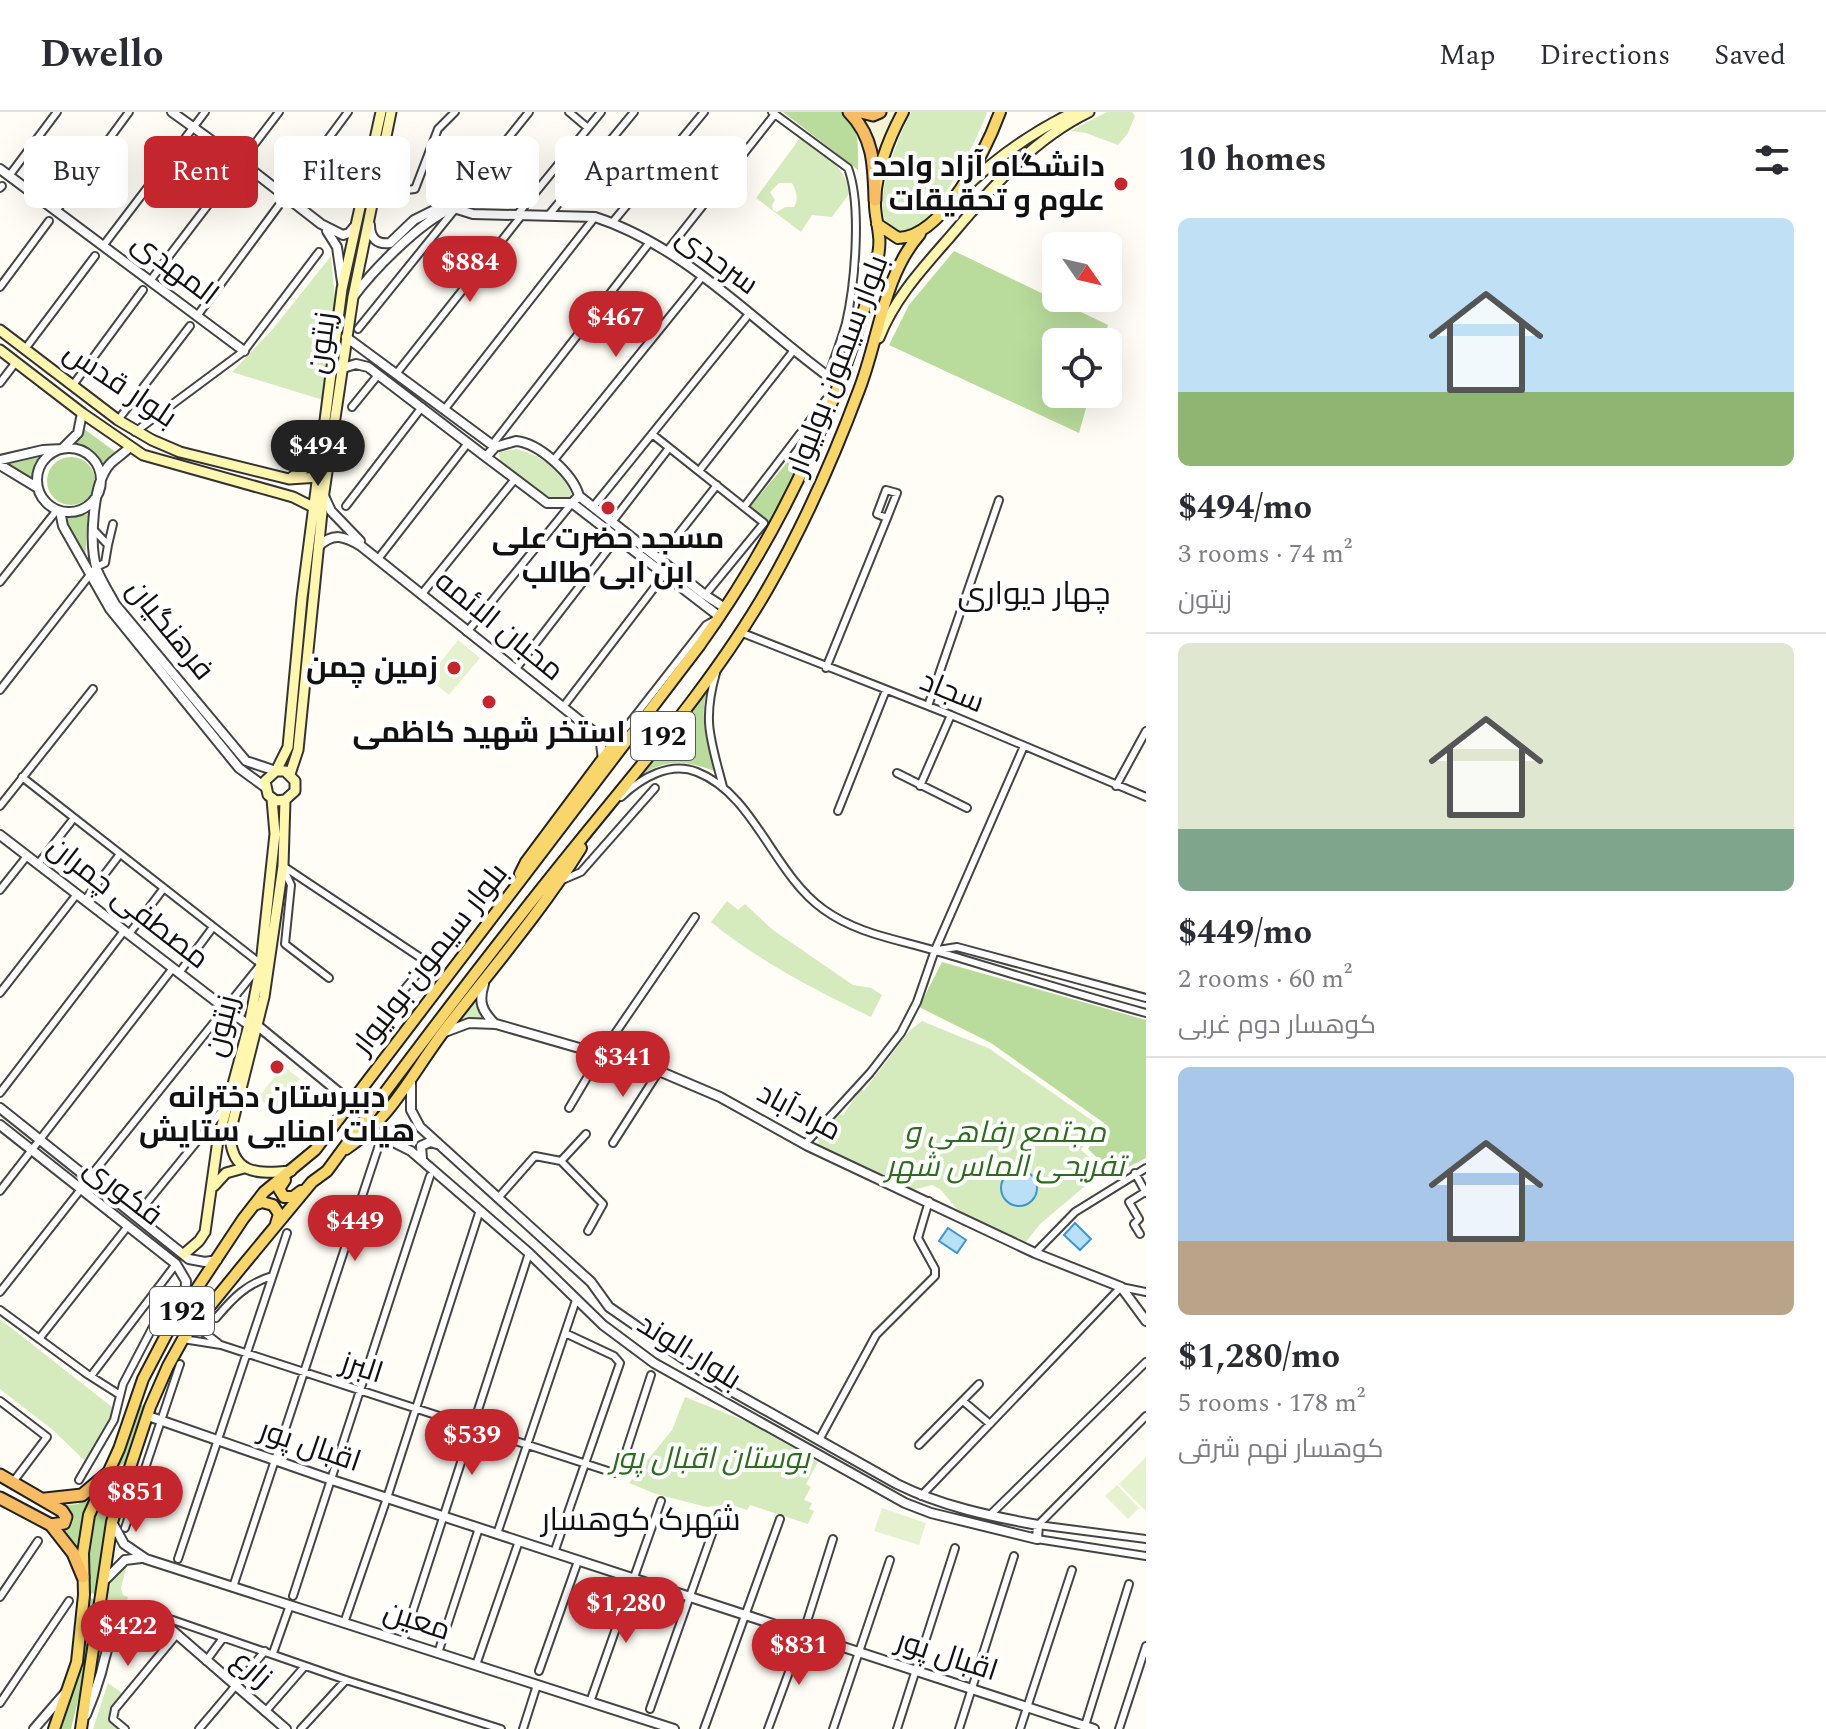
<!DOCTYPE html>
<html lang="en">
<head>
<meta charset="utf-8">
<style>
	:root { --surface:#fff; --page:#f7f7f7; --text:#2b2b33; --muted:#7c7c81; --line:#e1e1e2; --accent:#c4262e }
	body { margin:0; font-family:Spectral,Cairo,serif; background:var(--page); color:var(--text); height:100vh; display:flex; flex-direction:column; font-size:30px; white-space:nowrap }
	* { box-sizing:border-box; margin:0 }
	p { font-size:26px; color:var(--muted) }
	.icon { flex:none; width:44px; height:44px; fill:none; stroke:currentColor; stroke-width:2; stroke-linecap:round; stroke-linejoin:round }
	.map { position:relative; flex:1; overflow:hidden }
	.side { display:flex; flex-direction:column; background:var(--surface); width:680px }
	.side>* { flex:none }
	.guide { position:absolute; left:24px; top:24px; width:760px; height:72px; display:flex; gap:16px }
	.needle { width:52px; rotate:124deg }
	.tools { position:absolute; left:1042px; top:120px; display:grid; gap:16px }
	.tools a { display:grid; place-items:center; width:80px; height:80px; border-radius:12px; background:var(--surface); box-shadow:0 8px 32px #0002; font-size:40px }
	.price { position:absolute; translate:-50% -68px; padding:0 18px; border-radius:28px; background:var(--accent); color:#fff; font-size:26px; line-height:52px; filter:drop-shadow(0 2px 4px #0008) }
	.price::after { content:''; position:absolute; left:50%; top:48px; width:24px; height:18px; margin-left:-12px; background:inherit; clip-path:polygon(0 0,100% 0,50% 100%) }
	.price.active { background:#222; color:#fff }
	ul { padding:0; list-style:none }
	li { display:grid; align-content:center; gap:16px; height:424px; padding:0 32px }
	li+li { border-top:2px solid var(--line) }
	li span { display:grid; place-items:center; height:248px; border-radius:12px; color:#555 }
	li>.icon { margin-inline-start:auto }
	span .icon { width:144px; height:144px; fill:#fffc; stroke-width:1 }
	li b { font-size:34px }
	h2 { display:flex; justify-content:space-between; align-items:center; height:96px; padding:0 32px; font-size:34px }
	.chip { padding:0 28px; border-radius:12px; background:var(--surface); box-shadow:0 8px 32px #0002; font-size:28px; line-height:72px }
	.chip.active { background:var(--accent); color:#fff }
	header { display:flex; align-items:center; gap:48px; box-sizing:border-box; height:112px; padding:0 40px; background:var(--surface); border-bottom:2px solid var(--line) }
	header strong { font-size:38px }
	nav { display:flex; gap:44px; margin-inline-start:auto; font-size:28px }
	main { display:flex; flex:1; min-height:0 }
	.map>svg:first-child { display:block }
	.farmland { fill:#f6f3d4 }
	.green { fill:#d5ebbd; fill-rule:evenodd }
	.forest { fill:#b9dc9c }
	.pitch { fill:#e6f2cf }
	.water { fill:#b9e0f7; stroke:#3f96cf; stroke-width:2 }
	.lines { fill:none; stroke-linecap:round; stroke-linejoin:round }
	.minor-casing { stroke:#444; stroke-width:10 }
	.tertiary-casing { stroke:#444; stroke-width:12 }
	.secondary-casing { stroke:#333; stroke-width:13 }
	.primary-casing { stroke:#222; stroke-width:14 }
	.trunk-casing { stroke:#222; stroke-width:15 }
	.minor { stroke:#fff; stroke-width:6 }
	.tertiary { stroke:#fff; stroke-width:8 }
	.secondary { stroke:#fff6b0; stroke-width:9 }
	.primary { stroke:#f9d66b; stroke-width:10 }
	.trunk { stroke:#f7bc64; stroke-width:11 }
	.poi-dot { fill:#c4262e; stroke:#fff; stroke-width:3 }
	.labels { text-anchor:middle; dominant-baseline:central; stroke-width:8; stroke-linejoin:round; paint-order:stroke }
	.shield { fill:#fff; stroke:#585858; stroke-width:2 }
	.shield-label { font-size:28px; font-weight:bold; fill:#111 }
	.poi-label { font-size:30px; font-weight:bold; fill:#111; stroke:#fff }
	.street-label { font-size:30px; fill:#111; stroke:#fff }
	.park-label { font-size:30px; font-style:italic; fill:#2f6b1f; stroke:#fff }
	.neighbourhood-label { font-size:32px; fill:#111; stroke:#fff }
</style>
</head>
<body>
<header>
<strong>Dwello</strong>
<nav><a>Map</a><a>Directions</a><a>Saved</a></nav>
</header>
<main>
<div class="map">
<svg width="1146" height="1617" viewBox="0 0 1146 1617">
	<rect width="100%" height="100%" fill="#fffdf5"/>
	<!-- farmland -->
	<path class="farmland" d="M887 0H895L878 47 871 22 858 3 872 9Z"/>
	<!-- green -->
	<path class="green" d="M911 0H987C977 29 941 99 916 115 910 120 899 119 892 116 866 100 900 21 911 0Z
		M1107 0H1132L1135 4 1128 21 1118 33 1086 21 1070 19Z
		M800 26C822 41 847 54 849 82L832 105 812 103 801 120 756 86ZM779 71H792C796 78 799 87 794 95H785L777 100 773 98 772 93 775 88 770 80Z
		M331 144 335 187 323 288 232 260 272 218Z
		M517 337C540 344 568 359 572 386L548 387 500 350 499 340Z
		M727 789 738 798 745 792 773 818 853 873 871 876 882 883 871 905C815 878 760 850 711 810Z
		M477 881 479 899 486 908 455 912Z
		M922 909 990 937 1097 1012 1081 1038 1104 1058 1040 1112 1022 1135 962 1103 940 1077 932 1073 912 1078 819 1033 818 1024 837 1002 843 1003 861 977 864 979 910 918Z
		M0 1207 112 1295 113 1299 87 1351 53 1318 0 1277Z
		M685 1285 753 1312 818 1350 806 1372 811 1375 804 1388 812 1391 809 1397 814 1399 808 1412 750 1393 747 1398 729 1392 707 1395 656 1382 629 1371 672 1318Z
		M124 1453H127L121 1476 123 1483 128 1485 127 1489 144 1495C98 1488 101 1552 92 1582L109 1477 113 1465Z
		M108 1571 122 1581C111 1593 104 1605 119 1617H93Z"/>
	<!-- forest -->
	<path class="forest" d="M783 0H843C861 16 858 37 858 58Z
		M954 139 1108 213 1103 230H1056V282H1090L1079 321 889 233 909 193Z
		M819 312 772 413 749 396Z
		M84 317 117 341 104 350 99 361C95 346 87 337 71 335L83 325Z
		M46 341C37 352 32 359 33 373L3 350Z
		M47 369a24 24 0 1 1 48 0a24 24 0 1 1-48 0Z
		M88 402 85 448 64 412 66 406Z
		M711 568C697 598 706 628 715 659 680 647 667 647 635 666Z
		M942 850 1146 908V1046L1114 1062 1088 1037 1104 1011 991 931 919 895Z
		M141 1293 146 1295 126 1357 124 1351 118 1354Z
		M116 1357 125 1361 104 1422 96 1482 89 1481C90 1468 87 1455 88 1442 90 1411 103 1385 116 1357Z
		M94 1382 83 1402 77 1441 61 1417 71 1415 74 1405 66 1396 59 1394 78 1392Z
		M88 1486 96 1487 87 1551 71 1617H59Z"/>
	<!-- pitch -->
	<path class="pitch" d="M458 528 480 546 449 583 428 566Z
		M283 954 300 967 275 999 258 986Z
		M1146 1345V1399L1119 1372Z
		M1117 1373 1139 1396 1128 1407 1105 1384Z
		M882 1396 926 1411 919 1433 874 1419Z"/>
	<!-- water -->
	<path class="water" d="M1001 1076a18 18 0 1 1 36 0a18 18 0 1 1-36 0Z
		M1075 1111 1091 1127 1080 1138 1064 1123Z
		M948 1116 966 1128 957 1141 939 1129Z"/>
	<g class="lines">
		<!-- minor casing -->
		<g class="minor-casing">
			<path id="minor" d="M569 0 588 16
				M772 0 848 56C862 93 855 172 846 211 841 229 834 247 828 265
				M9 64 57 0
				M376 65 406 78 415 77 438 17 455 0
				M0 76 2 74
				M452 96 529 0
				M56 99 129 0
				M517 103 601 0
				M548 104 634 0
				M612 111 704 0
				M103 134 205 0
				M667 139 775 2
				M150 169 279 0
				M0 175 49 109
				M197 204 348 0
				M358 217 455 97
				M25 237 95 144
				M396 262 522 103
				M0 271 16 250
				M73 273 143 178
				M352 295 378 263
				M444 298 595 105
				M118 308 190 214
				M135 320 244 239 319 140
				M652 322 764 411 705 483
				M492 333 650 130
				M553 349 702 165
				M699 359 794 238
				M346 394 422 295
				M593 395 749 202
				M744 395 831 281
				M612 410 669 336
				M108 433 113 412
				M378 447 468 331
				M659 447 717 373
				M0 470 57 398
				M421 483 515 367
				M467 520 572 391
				M740 520 951 603 1146 685
				M826 556 887 406 897 381 886 378 877 402 887 406
				M515 558 617 426
				M716 561C702 610 711 628 723 675
				M0 578 96 455 105 451 108 433 92 416
				M928 594 999 388
				M563 595 664 463
				M617 627 706 513 713 509
				M897 661 967 696
				M22 665 261 852 89 1066
				M920 674 951 603
				M1116 674 1146 619
				M621 685C641 666 670 649 697 660 754 682 773 761 823 797 857 822 897 827 936 839 1006 860 1076 882 1146 901
				M0 694 93 577
				M838 699 886 578
				M38 752 74 706
				M283 754 427 850 404 878
				M284 758 291 773 285 832 329 866
				M560 769 581 760 655 676
				M0 778 27 744
				M85 788 120 742
				M129 822 164 776
				M938 838 957 835 1146 886
				M179 861 213 815
				M0 881 77 782
				M0 981 124 819
				M569 996 601 942 695 805
				M613 1031 659 959
				M805 1032 870 961 901 921 917 890 935 838 1024 634
				M561 1049 603 1092 588 1119
				M1135 1061 1146 1081
				M0 1079 173 856
				M498 1086 535 1044 561 1049 586 1022
				M136 1104 225 995
				M1140 1122 1134 1112 1139 1107 1129 1090 1145 1080
				M1035 1141 1075 1100 1146 1056
				M0 1180 81 1077
				M0 1198 87 1262 120 1283
				M216 1206C233 1186 246 1172 272 1164
				M197 1211 201 1218 218 1231
				M39 1227 128 1114
				M183 1227 221 1233 614 1361 620 1358 651 1263
				M91 1264 176 1152
				M0 1289 47 1325 13 1370
				M963 1289 990 1312
				M819 1328 876 1223 935 1164V1157L918 1126 929 1089
				M919 1333 979 1272
				M79 1368 114 1308 123 1272 168 1186
				M921 1384 1121 1175 1146 1180
				M989 1404 1146 1250
				M1038 1413 1146 1304
				M1038 1413 1146 1427
				M125 1416 180 1252
				M497 1422 576 1188
				M1037 1427 1146 1444
				M554 1441 620 1251 614 1244 565 1221
				M178 1447 287 1121
				M233 1475 379 1033
				M293 1484 430 1064
				M0 1485 38 1429
				M167 1506 346 1568 501 1617
				M344 1511 387 1386 480 1098
				M403 1529 529 1141
				M273 1541 290 1493
				M438 1541 479 1416
				M206 1549 223 1526
				M476 1553 519 1429
				M539 1559 578 1449
				M590 1590 661 1389
				M0 1591 69 1489
				M650 1597 719 1402
				M265 1600 305 1554
				M125 1617 113 1607 115 1597 177 1522
				M199 1617 265 1539
				M301 1617 346 1568
				M523 1617 537 1573
				M704 1617 780 1407
				M768 1617 803 1522 833 1427
				M833 1617 890 1448
				M897 1617 955 1436
				M959 1617 1014 1444
				M1020 1617 1072 1458
				M1084 1617 1129 1472
				M1119 1617 1146 1534"/>
		</g>
		<!-- tertiary casing -->
		<g class="tertiary-casing">
			<path id="tertiary" d="M172 0 240 49 321 112 343 123 349 121 354 115
				M0 57 244 239
				M370 113C370 126 377 133 390 131L414 108 444 93 473 102 595 105C690 136 760 217 840 273
				M327 119 337 135 342 170
				M353 185C375 156 419 111 452 96
				M346 225 495 335
				M343 256 356 252 368 255 486 345
				M516 329C539 331 573 362 579 384L572 391H547L486 345 495 335Z
				M130 335C124 341 116 346 110 352 92 372 89 433 97 458 102 470 109 481 115 492L246 649 276 659
				M37 368a32 32 0 1 1 64 0a32 32 0 1 1-64 0Z
				M0 348 43 338 62 337 78 321 82 301
				M0 353 38 376
				M324 384 331 399 360 429
				M579 384 705 483 725 496
				M572 391 720 505
				M60 399 63 414 110 497 239 656 265 675
				M318 435C333 420 344 424 361 434L594 620 617 628
				M594 621 601 632 603 647
				M0 723 226 897 249 913 258 914 341 982
				M484 872C478 890 482 899 495 912
				M445 920 469 911 496 912 659 959 720 985 808 1034 1035 1141 1121 1175 1146 1209
				M0 996 189 1147 205 1150 217 1148
				M0 1013 176 1152 186 1169 185 1191
				M361 1027 385 1026 411 1039 529 1141 603 1213 654 1251 905 1391 931 1401 1037 1427 1038 1413C989 1404 941 1394 897 1372L726 1276 609 1195 591 1170 420 1015 411 998V968
				M422 1046 421 1034 430 1030 437 1032
				M148 1304 332 1368 1094 1617
				M112 1410 124 1432 146 1447 674 1617
				M104 1469 125 1448 141 1446
				M86 1603C92 1589 97 1575 101 1561 110 1526 119 1476 165 1512L286 1617
				M34 1617 65 1581"/>
		</g>
		<!-- secondary casing -->
		<g class="secondary-casing">
			<path id="secondary" d="M962 79C996 45 1031 21 1074 0
				M0 218 118 308 152 328 180 340 289 367 319 365
				M879 226C894 187 922 157 949 126 990 78 1031 28 1089 0
				M0 238 82 301 143 343 293 385 313 395
				M292 365 314 350 321 342
				M276 659H285L295 669V679L285 688 276 689 268 683 265 669 276 659 288 635 302 486 342 177 381 0
				M290 662 298 638 324 380 353 185 391 0
				M285 688 283 754 264 885 230 1021C231 1063 257 1062 291 1059
				M214 1074 226 1061 244 1056
				M184 1142 199 1129 205 1120 218 1028 249 913 261 852 275 722 272 687"/>
		</g>
		<!-- primary casing -->
		<g class="primary-casing">
			<path id="primary" d="M877 112 898 126C943 125 986 38 1000 0
				M520 762 526 750 617 628 629 627
				M346 1037C390 1008 413 960 444 919 490 859 541 800 581 736
				M285 1068 279 1077 284 1085H293L301 1079
				M254 1093 262 1090 273 1093 279 1102 276 1112
				M54 1617 77 1550 84 1483 83 1441 89 1403 119 1337 143 1267 166 1223 243 1107 264 1080 315 1038 699 534C780 421 837 300 873 166 876 153 881 137 879 124 878 111 874 100 875 87 877 58 889 26 903 0
				M81 1617 112 1410 150 1295 168 1254 183 1227 240 1157 312 1070 327 1059C403 955 481 852 562 751 633 662 711 575 768 476 804 413 834 345 859 278 879 227 883 164 920 122"/>
		</g>
		<!-- trunk casing -->
		<g class="trunk-casing">
			<path id="trunk" d="M849 0C874 25 874 54 875 88
				M861 0 873 3 880 0
				M0 1363 62 1399 66 1405 64 1411 51 1413
				M0 1386 51 1413 73 1441 83 1465
				M45 1387 82 1383 108 1361"/>
		</g>
		<!-- minor -->
		<use href="#minor" class="minor"/>
		<!-- tertiary -->
		<use href="#tertiary" class="tertiary"/>
		<!-- secondary -->
		<use href="#secondary" class="secondary"/>
		<!-- primary -->
		<use href="#primary" class="primary"/>
		<!-- trunk -->
		<use href="#trunk" class="trunk"/>
	</g>
	<!-- markers -->
	<g class="poi-dot">
		<circle cx="1121" cy="72" r="8"/>
		<circle cx="608" cy="396" r="8"/>
		<circle cx="454" cy="556" r="8"/>
		<circle cx="489" cy="590" r="8"/>
		<circle cx="277" cy="955" r="8"/>
	</g>
	<g class="labels">
		<!-- shield labels -->
		<g class="shield">
			<rect x="631" y="600" width="64" height="48" rx="6"/>
			<rect x="150" y="1175" width="64" height="48" rx="6"/>
		</g>
		<g class="shield-label">
			<text x="663" y="624">192</text>
			<text x="182" y="1199">192</text>
		</g>
		<!-- poi labels -->
		<g class="poi-label">
			<text x="1105" y="55" text-anchor="end">دانشگاه آزاد واحد<tspan x="1105" dy="34">علوم و تحقیقات</tspan></text>
			<text x="608" y="427">مسجد حضرت علی<tspan x="608" dy="34">ابن ابی طالب</tspan></text>
			<text x="438" y="556" text-anchor="end">زمین چمن</text>
			<text x="489" y="621">استخر شهید کاظمی</text>
			<text x="277" y="986">دبیرستان دخترانه<tspan x="277" dy="34">هیات امنایی ستایش</tspan></text>
		</g>
		<!-- street labels -->
		<g class="street-label">
			<text transform="translate(717 149) rotate(36)">سرحدی</text>
			<text transform="translate(175 157) rotate(37)">المهدی</text>
			<text transform="translate(322 231) rotate(-82)">زیتون</text>
			<text transform="translate(838 253) rotate(-69)">بلوار سیمون بولیوار</text>
			<text transform="translate(120 273) rotate(34)">بلوار قدس</text>
			<text transform="translate(499 514) rotate(39)">محبان الائمه</text>
			<text transform="translate(170 518) rotate(51)">فرهنگیان</text>
			<text transform="translate(952 580) rotate(22)">سجاد</text>
			<text transform="translate(128 791) rotate(38)">مصطفی چمران</text>
			<text transform="translate(430 847) rotate(-52)">بلوار سیمون بولیوار</text>
			<text transform="translate(222 914) rotate(-76)">زیتون</text>
			<text transform="translate(799 1000) rotate(28)">مرادآباد</text>
			<text transform="translate(123 1080) rotate(38)">فکوری</text>
			<text transform="translate(689 1240) rotate(32)">بلوار الوند</text>
			<text transform="translate(362 1256) rotate(18)">البرز</text>
			<text transform="translate(310 1334) rotate(19)">اقبال پور</text>
			<text transform="translate(417 1509) rotate(18)">معین</text>
			<text transform="translate(947 1544) rotate(18)">اقبال پور</text>
			<text transform="translate(252 1557) rotate(41)">زارع</text>
		</g>
		<!-- park labels -->
		<g class="park-label">
			<text x="1005" y="1021">مجتمع رفاهی و<tspan x="1005" dy="34">تفریحی الماس شهر</tspan></text>
			<text x="710" y="1347">بوستان اقبال پور</text>
		</g>
		<!-- neighbourhood labels -->
		<g class="neighbourhood-label">
			<text x="1034" y="482">چهار دیواری</text>
			<text x="641" y="1408">شهرک کوهسار</text>
		</g>
	</g>
</svg>
<div class="tools">
<a><svg class="needle" viewBox="-14 -14 28 28"><path d="M0-13l5 13h-10z" fill="#e53935"/><path d="M0 13l5-13h-10z" fill="#7c7c81"/></svg></a>
<a><svg class="icon" aria-label="locate" viewBox="0 0 24 24"><circle cx="12" cy="12" r="6"/><path d="M12 2v4M12 18v4M2 12h4M18 12h4"/></svg></a>
</div>
<b class="price" style="left:470px;top:192px">$884</b>
<b class="price" style="left:616px;top:247px">$467</b>
<b class="price active" style="left:318px;top:376px">$494</b>
<b class="price" style="left:623px;top:987px">$341</b>
<b class="price" style="left:355px;top:1151px">$449</b>
<b class="price" style="left:472px;top:1365px">$539</b>
<b class="price" style="left:136px;top:1422px">$851</b>
<b class="price" style="left:626px;top:1533px">$1,280</b>
<b class="price" style="left:128px;top:1556px">$422</b>
<b class="price" style="left:799px;top:1575px">$831</b>
<div class="guide">
<a class="chip">Buy</a>
<a class="chip active">Rent</a>
<a class="chip">Filters</a>
<a class="chip">New</a>
<a class="chip">Apartment</a>
</div>
</div>
<section class="side">
<h2>10 homes<svg class="icon" aria-label="filters" viewBox="0 0 24 24"><path d="M4 7h16M4 17h16"/><circle cx="9" cy="7" r="2"/><circle cx="15" cy="17" r="2"/></svg></h2>
<ul>
<li><span style="background:linear-gradient(#bfe0f5 70%,#8fb573 0)"><svg class="icon" aria-label="home" viewBox="0 0 24 24"><path d="M3 11l9-7 9 7M6 9v11h12V9"/></svg></span><div><b>$494/mo</b><p>3 rooms · 74 m²</p><p>زیتون</p></div></li>
<li><span style="background:linear-gradient(#dfe7d0 75%,#7fa58c 0)"><svg class="icon" aria-label="home" viewBox="0 0 24 24"><path d="M3 11l9-7 9 7M6 9v11h12V9"/></svg></span><div><b>$449/mo</b><p>2 rooms · 60 m²</p><p>کوهسار دوم غربی</p></div></li>
<li><span style="background:linear-gradient(#a9c7e8 70%,#b9a48a 0)"><svg class="icon" aria-label="home" viewBox="0 0 24 24"><path d="M3 11l9-7 9 7M6 9v11h12V9"/></svg></span><div><b>$1,280/mo</b><p>5 rooms · 178 m²</p><p>کوهسار نهم شرقی</p></div></li>
</ul>
</section>
</main>
</body>
</html>
